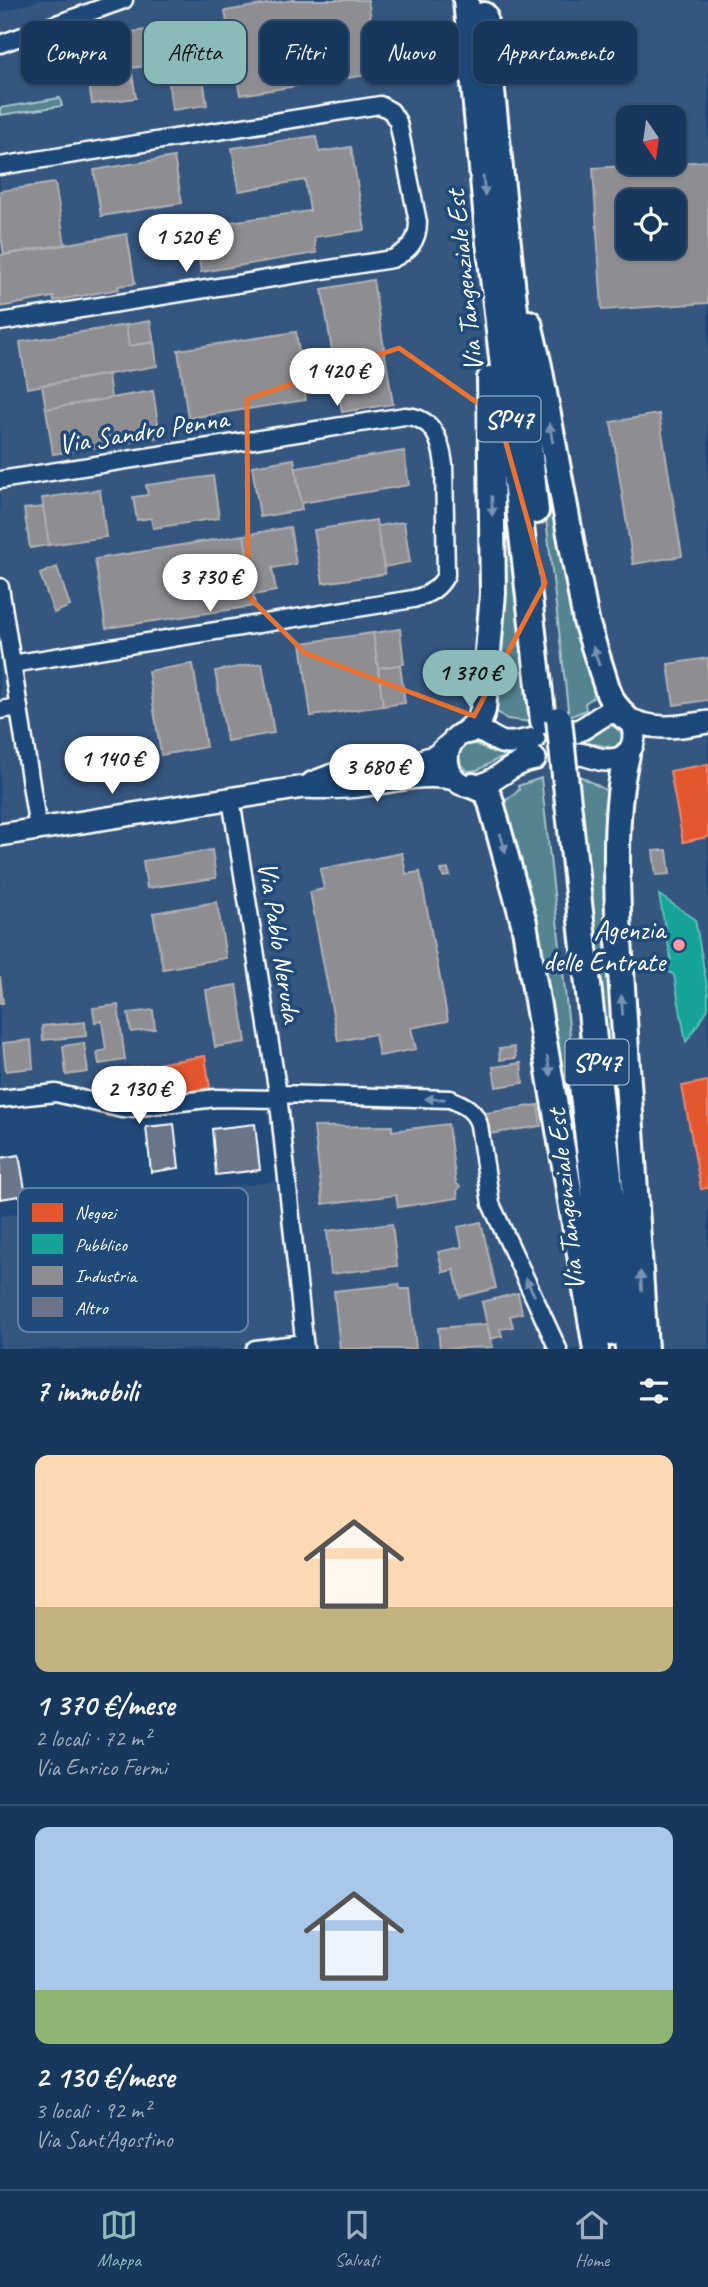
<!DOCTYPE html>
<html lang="it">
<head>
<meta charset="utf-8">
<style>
	:root { --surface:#17385c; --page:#203f62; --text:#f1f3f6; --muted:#9eacbb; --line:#365272; --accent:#8bbbb9 }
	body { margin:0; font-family:Caveat,sans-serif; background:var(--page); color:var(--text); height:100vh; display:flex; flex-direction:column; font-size:26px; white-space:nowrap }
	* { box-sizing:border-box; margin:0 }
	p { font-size:23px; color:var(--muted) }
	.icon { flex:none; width:38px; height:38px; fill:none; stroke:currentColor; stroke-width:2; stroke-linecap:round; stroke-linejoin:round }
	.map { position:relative; height:1349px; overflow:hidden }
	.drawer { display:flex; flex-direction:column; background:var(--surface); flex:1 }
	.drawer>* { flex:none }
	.guide { position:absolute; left:21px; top:21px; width:667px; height:63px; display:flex; gap:14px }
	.needle { width:46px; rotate:167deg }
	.buttons { position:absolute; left:616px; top:105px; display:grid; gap:14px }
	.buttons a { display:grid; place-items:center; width:70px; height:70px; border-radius:14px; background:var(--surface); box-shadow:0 2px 5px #0004,0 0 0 2px var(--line); font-size:35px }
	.price { position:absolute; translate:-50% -60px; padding:0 16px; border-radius:24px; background:#fff; color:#222; font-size:23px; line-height:46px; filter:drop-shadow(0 2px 4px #0008) }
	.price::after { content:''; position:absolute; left:50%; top:42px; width:21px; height:16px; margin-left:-10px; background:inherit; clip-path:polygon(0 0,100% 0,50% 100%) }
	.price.active { background:var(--accent); color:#111 }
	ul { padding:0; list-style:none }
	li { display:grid; align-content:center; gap:14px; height:371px; padding:0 35px }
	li+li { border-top:2px solid var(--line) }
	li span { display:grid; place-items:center; height:217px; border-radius:14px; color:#555 }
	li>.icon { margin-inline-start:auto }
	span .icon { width:126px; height:126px; fill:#fffc; stroke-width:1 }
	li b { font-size:30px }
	h2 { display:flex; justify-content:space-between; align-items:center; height:84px; padding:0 35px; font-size:30px }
	.tag { padding:0 24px; border-radius:14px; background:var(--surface); box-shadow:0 2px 5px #0004,0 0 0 2px var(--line); font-size:24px; line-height:63px }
	.tag.active { background:var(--accent); color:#111 }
	.tab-bar { display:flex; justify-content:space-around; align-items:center; height:98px; border-top:2px solid var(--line); background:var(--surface); font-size:19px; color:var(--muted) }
	.tab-bar a { display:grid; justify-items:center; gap:4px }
	.tab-bar .active { color:var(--accent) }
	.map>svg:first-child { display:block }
	.built { fill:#36577f; fill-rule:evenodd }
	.green { fill:#528490; stroke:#a8c2c8; stroke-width:2 }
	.shops { fill:#e4572e; stroke:#ec896d; stroke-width:2 }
	.public { fill:#17a398; stroke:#5dbfb7; stroke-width:2 }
	.industry { fill:#8d8d92; stroke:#afafb3; stroke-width:2; fill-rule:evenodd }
	.building { fill:#6b748a; stroke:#fff; stroke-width:2 }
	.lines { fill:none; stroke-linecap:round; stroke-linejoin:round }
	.street-casing { stroke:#fff; stroke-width:21 }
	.secondary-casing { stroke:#fff; stroke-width:26 }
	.primary-casing { stroke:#fff; stroke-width:30 }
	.street { stroke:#1f4a7a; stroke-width:16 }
	.secondary { stroke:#1f4a7a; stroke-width:21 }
	.primary { stroke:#1f4a7a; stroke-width:24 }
	.primary-bridge-casing { stroke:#fff; stroke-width:30; stroke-linecap:butt }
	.primary-bridge { stroke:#1f4a7a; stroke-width:24 }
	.oneway { fill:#7992af }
	.marked { fill:none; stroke:#eb7230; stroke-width:5; stroke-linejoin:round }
	.poi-dot { fill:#ff9aa2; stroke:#1f4a7a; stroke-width:2.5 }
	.labels { text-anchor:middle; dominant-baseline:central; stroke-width:7; stroke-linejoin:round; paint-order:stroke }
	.shield { fill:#1f4a7a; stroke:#bcc9d7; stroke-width:2 }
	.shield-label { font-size:26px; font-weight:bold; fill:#fff }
	.street-label { font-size:28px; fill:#fff; stroke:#1f4a7a }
	.poi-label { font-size:28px; fill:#fff; stroke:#1f4a7a; text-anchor:end }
	.key { fill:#1f4a7a; stroke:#6280a2; stroke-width:2 }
	.key-label { font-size:19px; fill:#fff }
</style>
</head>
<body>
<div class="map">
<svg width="708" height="1349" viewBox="0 0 708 1349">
	<rect width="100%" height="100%" fill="#1f4a7a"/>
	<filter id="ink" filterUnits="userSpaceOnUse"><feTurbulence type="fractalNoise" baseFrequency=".0143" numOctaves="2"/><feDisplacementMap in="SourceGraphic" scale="14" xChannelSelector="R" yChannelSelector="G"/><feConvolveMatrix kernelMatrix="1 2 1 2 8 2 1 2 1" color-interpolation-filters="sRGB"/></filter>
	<g filter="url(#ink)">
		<!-- built -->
		<path class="built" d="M40 0H708V1349H0V1216L277 1181 267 1112 261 1104 176 1109 130 1116 126 1120 107 1119 58 1102 0 1107V13ZM628 117H674V163H628ZM628 201H674V247H628Z"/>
		<!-- green -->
		<path class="green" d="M60 98 62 106 0 115V108Z
			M494 386 532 722 507 719 492 708Z
			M531 390 603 691 585 703 586 710 569 717Z
			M610 725 618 728C624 735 623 742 615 748L594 744 568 745 588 740Z
			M473 743 494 753H519L496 760 478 770 468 771 461 765 459 755 464 746Z
			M576 774 615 795 636 1327Z
			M541 778 603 1328 500 805 519 790 518 786Z"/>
		<!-- shops -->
		<path class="shops" d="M708 764V837L683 842 670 771Z
			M205 1056 210 1088 126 1101 117 1098 113 1071Z
			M708 1081V1188L701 1189 682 1086Z"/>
		<!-- public -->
		<path class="public" d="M659 895 695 919 708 992V1009L686 1042 674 975 665 969 671 959Z"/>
		<!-- industry -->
		<path class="industry" d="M292 0H368L379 73 240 95 225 11Z
			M195 23 207 105 172 110 166 63 131 68 136 98 92 104 83 39Z
			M316 136 319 152 351 147 365 230 314 237 316 253 201 272 194 227 310 211 305 180 239 191 232 148Z
			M174 157 182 203 101 216 94 170Z
			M708 161V303L602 310 593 168ZM628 201H674V247H628Z
			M55 183 65 245 4 255 0 230V191Z
			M127 234 135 284 118 286 119 289 54 301 53 297 0 307V255Z
			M373 280 393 404 342 412 322 289Z
			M150 321 154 342 129 346 126 325Z
			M126 325 129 346 154 342 157 366 27 388 20 342Z
			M296 332 306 400 188 418 178 350Z
			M108 374 111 398 46 409 42 385Z
			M153 391 160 437 53 454 46 409Z
			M659 414 682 556 633 564 611 422Z
			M404 451 409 485 301 503 296 468Z
			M294 459 302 510 260 517 252 466Z
			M213 476 219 518 153 528 151 518 137 520 133 497 148 495 146 485Z
			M100 490 106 537 49 545 42 498Z
			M43 507 49 545 30 548 24 509Z
			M376 520 385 574 323 583 314 530Z
			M404 522 410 562 384 567 377 526Z
			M290 527 296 564 272 568 276 591 253 595 244 535Z
			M244 535 255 606 106 628 95 559Z
			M57 567 70 606 54 613 40 574Z
			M400 629 404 664 378 668 373 633Z
			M373 633 383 706 311 716 301 643Z
			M708 658V700L674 705 668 664Z
			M262 663 274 733 227 741 215 671Z
			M193 664 206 747 161 755 148 671Z
			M400 665 405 703 383 706 378 668Z
			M212 850 216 878 147 888 143 861Z
			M667 850 670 874 656 875 653 851Z
			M402 853 406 874 420 872 448 1021 411 1028 416 1049 379 1056 375 1034 338 1041 310 892 324 889 320 869Z
			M448 869 450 876 443 877 441 870Z
			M217 902 226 958 163 969 153 913Z
			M0 976 3 1003H0Z
			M237 985 246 1042 215 1047 206 990Z
			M118 1005 125 1060 99 1064 97 1052 106 1050 102 1021 95 1022 93 1008Z
			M153 1010 155 1029 131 1032 128 1013Z
			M85 1022 86 1036 43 1040 42 1026Z
			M31 1040 33 1068 6 1071 3 1043Z
			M84 1043 88 1072 66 1075 63 1046Z
			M514 1047 516 1058 500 1060 499 1049Z
			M521 1063 523 1083 496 1087 493 1067Z
			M538 1105 541 1126 489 1134 486 1113Z
			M448 1124 456 1183 460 1187 457 1191 458 1198 398 1207 396 1195 323 1204 314 1127 392 1126V1131Z
			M481 1222 496 1288 460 1297 454 1270 443 1272 438 1252 462 1247 458 1227Z
			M392 1224 397 1266 331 1274 327 1231Z
			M399 1284 400 1289H410L416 1349H340L334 1291Z
			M518 1293 522 1313 510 1316 513 1327 500 1329 502 1336 490 1339 482 1302Z
			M487 1324 493 1347 440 1349 438 1328Z"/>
		<!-- building -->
		<path class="building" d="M174 1124 179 1168 151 1172 146 1127Z
			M255 1124 260 1170 216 1175 212 1129Z
			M19 1155 26 1195 0 1199V1158Z"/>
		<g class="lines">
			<!-- street casing -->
			<g class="street-casing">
				<path id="street" d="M0 44 124 0
					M0 166 380 105 391 111 398 122 418 222C418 241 409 251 392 259L0 322
					M0 480 405 416C433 417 441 440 444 465L446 575C439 589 428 595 413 599L12 664
					M0 587 38 829
					M0 710 19 707
					M231 799 278 1094 305 1349
					M278 1094 450 1099C464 1105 475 1110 479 1125L491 1204 558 1349
					M0 1099 56 1093 122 1109 216 1098 278 1099
					M255 1349 304 1343"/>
			</g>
			<!-- secondary casing -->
			<g class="secondary-casing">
				<path id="secondary" d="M625 717C653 732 678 727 708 722
					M572 733C595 728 611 694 633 726 637 746 628 761 606 760 596 760 588 754 578 754
					M534 739C524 741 511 745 501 742 488 737 482 727 466 732 436 741 444 791 476 786 496 784 508 763 535 759
					M312 783 338 773 421 761 436 756 452 742
					M0 835 304 787C325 788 345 788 366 785 395 781 426 772 455 779"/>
			</g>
			<!-- primary casing -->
			<g class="primary-casing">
				<path id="primary" d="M466 0 489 242 543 721
					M484 15 536 511
					M529 323 539 366 586 621 609 694 614 704 625 717
					M468 731 479 722 483 710 493 593 490 379
					M627 755C613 809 617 884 619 940L645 1349
					M565 775 628 1349
					M473 786 485 791 490 799 524 923 596 1349
					M581 1077 610 1333"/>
			</g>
			<!-- street -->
			<use href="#street" class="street"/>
			<!-- secondary -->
			<use href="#secondary" class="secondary"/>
			<!-- primary -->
			<use href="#primary" class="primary"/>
			<!-- primary-bridge casing -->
			<g class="primary-bridge-casing">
				<path id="primary-bridge" d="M559 719 565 775"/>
			</g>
			<!-- primary-bridge -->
			<use href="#primary-bridge" class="primary-bridge"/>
		</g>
		<!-- one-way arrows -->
		<defs><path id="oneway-solid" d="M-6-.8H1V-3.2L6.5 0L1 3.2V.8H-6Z" transform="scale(1.75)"/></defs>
		<g class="oneway">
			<use href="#oneway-solid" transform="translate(484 186) rotate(85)"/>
			<use href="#oneway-solid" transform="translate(551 433) rotate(-100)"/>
			<use href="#oneway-solid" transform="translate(492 506) rotate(89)"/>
			<use href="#oneway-solid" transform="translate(596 656) rotate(-108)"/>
			<use href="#oneway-solid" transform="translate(503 843) rotate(74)"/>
			<use href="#oneway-solid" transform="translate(622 1005) rotate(-94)"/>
			<use href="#oneway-solid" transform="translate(549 1066) rotate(80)"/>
			<use href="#oneway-solid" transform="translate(435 1099) rotate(-179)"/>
			<use href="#oneway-solid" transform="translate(641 1281) rotate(-94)"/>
			<use href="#oneway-solid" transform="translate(530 1287) rotate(-117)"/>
		</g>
	</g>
	<!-- marked area -->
	<path class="marked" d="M399 348 499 418 545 583 474 716 305 653 248 596 247 399Z"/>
	<!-- markers -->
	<circle class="poi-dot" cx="679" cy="945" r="7"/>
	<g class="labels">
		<!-- shield labels -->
		<g class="shield">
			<rect x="477.5" y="396.5" width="63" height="45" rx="5"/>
			<rect x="565.5" y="1039.5" width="63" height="45" rx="5"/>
		</g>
		<g class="shield-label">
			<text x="509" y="419">SP47</text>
			<text x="597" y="1062">SP47</text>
		</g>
		<!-- street labels -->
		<g class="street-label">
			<text transform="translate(464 281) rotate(-96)">Via Tangenziale Est</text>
			<text transform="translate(143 431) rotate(-9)">Via Sandro Penna</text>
			<text transform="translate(280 942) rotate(81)">Via Pablo Neruda</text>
			<text transform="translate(565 1200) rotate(-96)">Via Tangenziale Est</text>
		</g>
		<!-- poi labels -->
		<g class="poi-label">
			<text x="665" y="929">Agenzia<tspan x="665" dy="32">delle Entrate</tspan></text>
		</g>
	</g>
	<!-- legend -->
	<rect x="18" y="1188" width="230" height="144" rx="10" class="key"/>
	<rect x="32" y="1203" width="31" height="19" fill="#e4572e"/>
	<rect x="32" y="1234" width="31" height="20" fill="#17a398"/>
	<rect x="32" y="1266" width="31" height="19" fill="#8d8d92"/>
	<rect x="32" y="1297" width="31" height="20" fill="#6b748a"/>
	<g class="key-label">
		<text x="75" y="1219">Negozi</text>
		<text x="75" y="1251">Pubblico</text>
		<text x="75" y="1282">Industria</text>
		<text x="75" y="1314">Altro</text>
	</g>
</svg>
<div class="buttons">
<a><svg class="needle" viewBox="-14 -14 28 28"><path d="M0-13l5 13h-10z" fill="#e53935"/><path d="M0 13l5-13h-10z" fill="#9eacbb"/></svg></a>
<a><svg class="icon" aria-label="locate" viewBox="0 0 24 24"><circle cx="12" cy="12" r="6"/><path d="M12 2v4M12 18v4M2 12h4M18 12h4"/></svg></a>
</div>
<b class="price" style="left:186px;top:274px">1 520 €</b>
<b class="price" style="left:337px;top:408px">1 420 €</b>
<b class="price" style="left:210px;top:614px">3 730 €</b>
<b class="price active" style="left:470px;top:710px">1 370 €</b>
<b class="price" style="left:112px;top:796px">1 140 €</b>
<b class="price" style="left:377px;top:804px">3 680 €</b>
<b class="price" style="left:139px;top:1126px">2 130 €</b>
<div class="guide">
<a class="tag">Compra</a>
<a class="tag active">Affitta</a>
<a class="tag">Filtri</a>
<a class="tag">Nuovo</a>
<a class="tag">Appartamento</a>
</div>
</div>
<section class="drawer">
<h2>7 immobili<svg class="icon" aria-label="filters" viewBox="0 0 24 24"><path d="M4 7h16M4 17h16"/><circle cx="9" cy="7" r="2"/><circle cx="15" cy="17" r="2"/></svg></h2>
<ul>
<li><span style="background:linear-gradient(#ffd9b3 70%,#c2b280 0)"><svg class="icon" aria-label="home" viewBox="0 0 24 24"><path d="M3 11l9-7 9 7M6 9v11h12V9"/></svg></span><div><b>1 370 €/mese</b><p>2 locali · 72 m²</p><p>Via Enrico Fermi</p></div></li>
<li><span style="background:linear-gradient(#a9c7e8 75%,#8fb573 0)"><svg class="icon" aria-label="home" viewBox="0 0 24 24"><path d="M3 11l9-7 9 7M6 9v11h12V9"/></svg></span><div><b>2 130 €/mese</b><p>3 locali · 92 m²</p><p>Via Sant'Agostino</p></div></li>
</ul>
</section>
<nav class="tab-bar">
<a class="active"><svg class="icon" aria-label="map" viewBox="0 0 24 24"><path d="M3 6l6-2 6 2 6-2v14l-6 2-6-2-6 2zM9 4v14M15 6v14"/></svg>Mappa</a>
<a><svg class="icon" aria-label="saved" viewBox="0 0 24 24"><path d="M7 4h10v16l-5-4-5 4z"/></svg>Salvati</a>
<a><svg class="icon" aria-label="home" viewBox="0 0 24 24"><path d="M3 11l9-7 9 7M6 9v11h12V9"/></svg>Home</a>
</nav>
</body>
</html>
